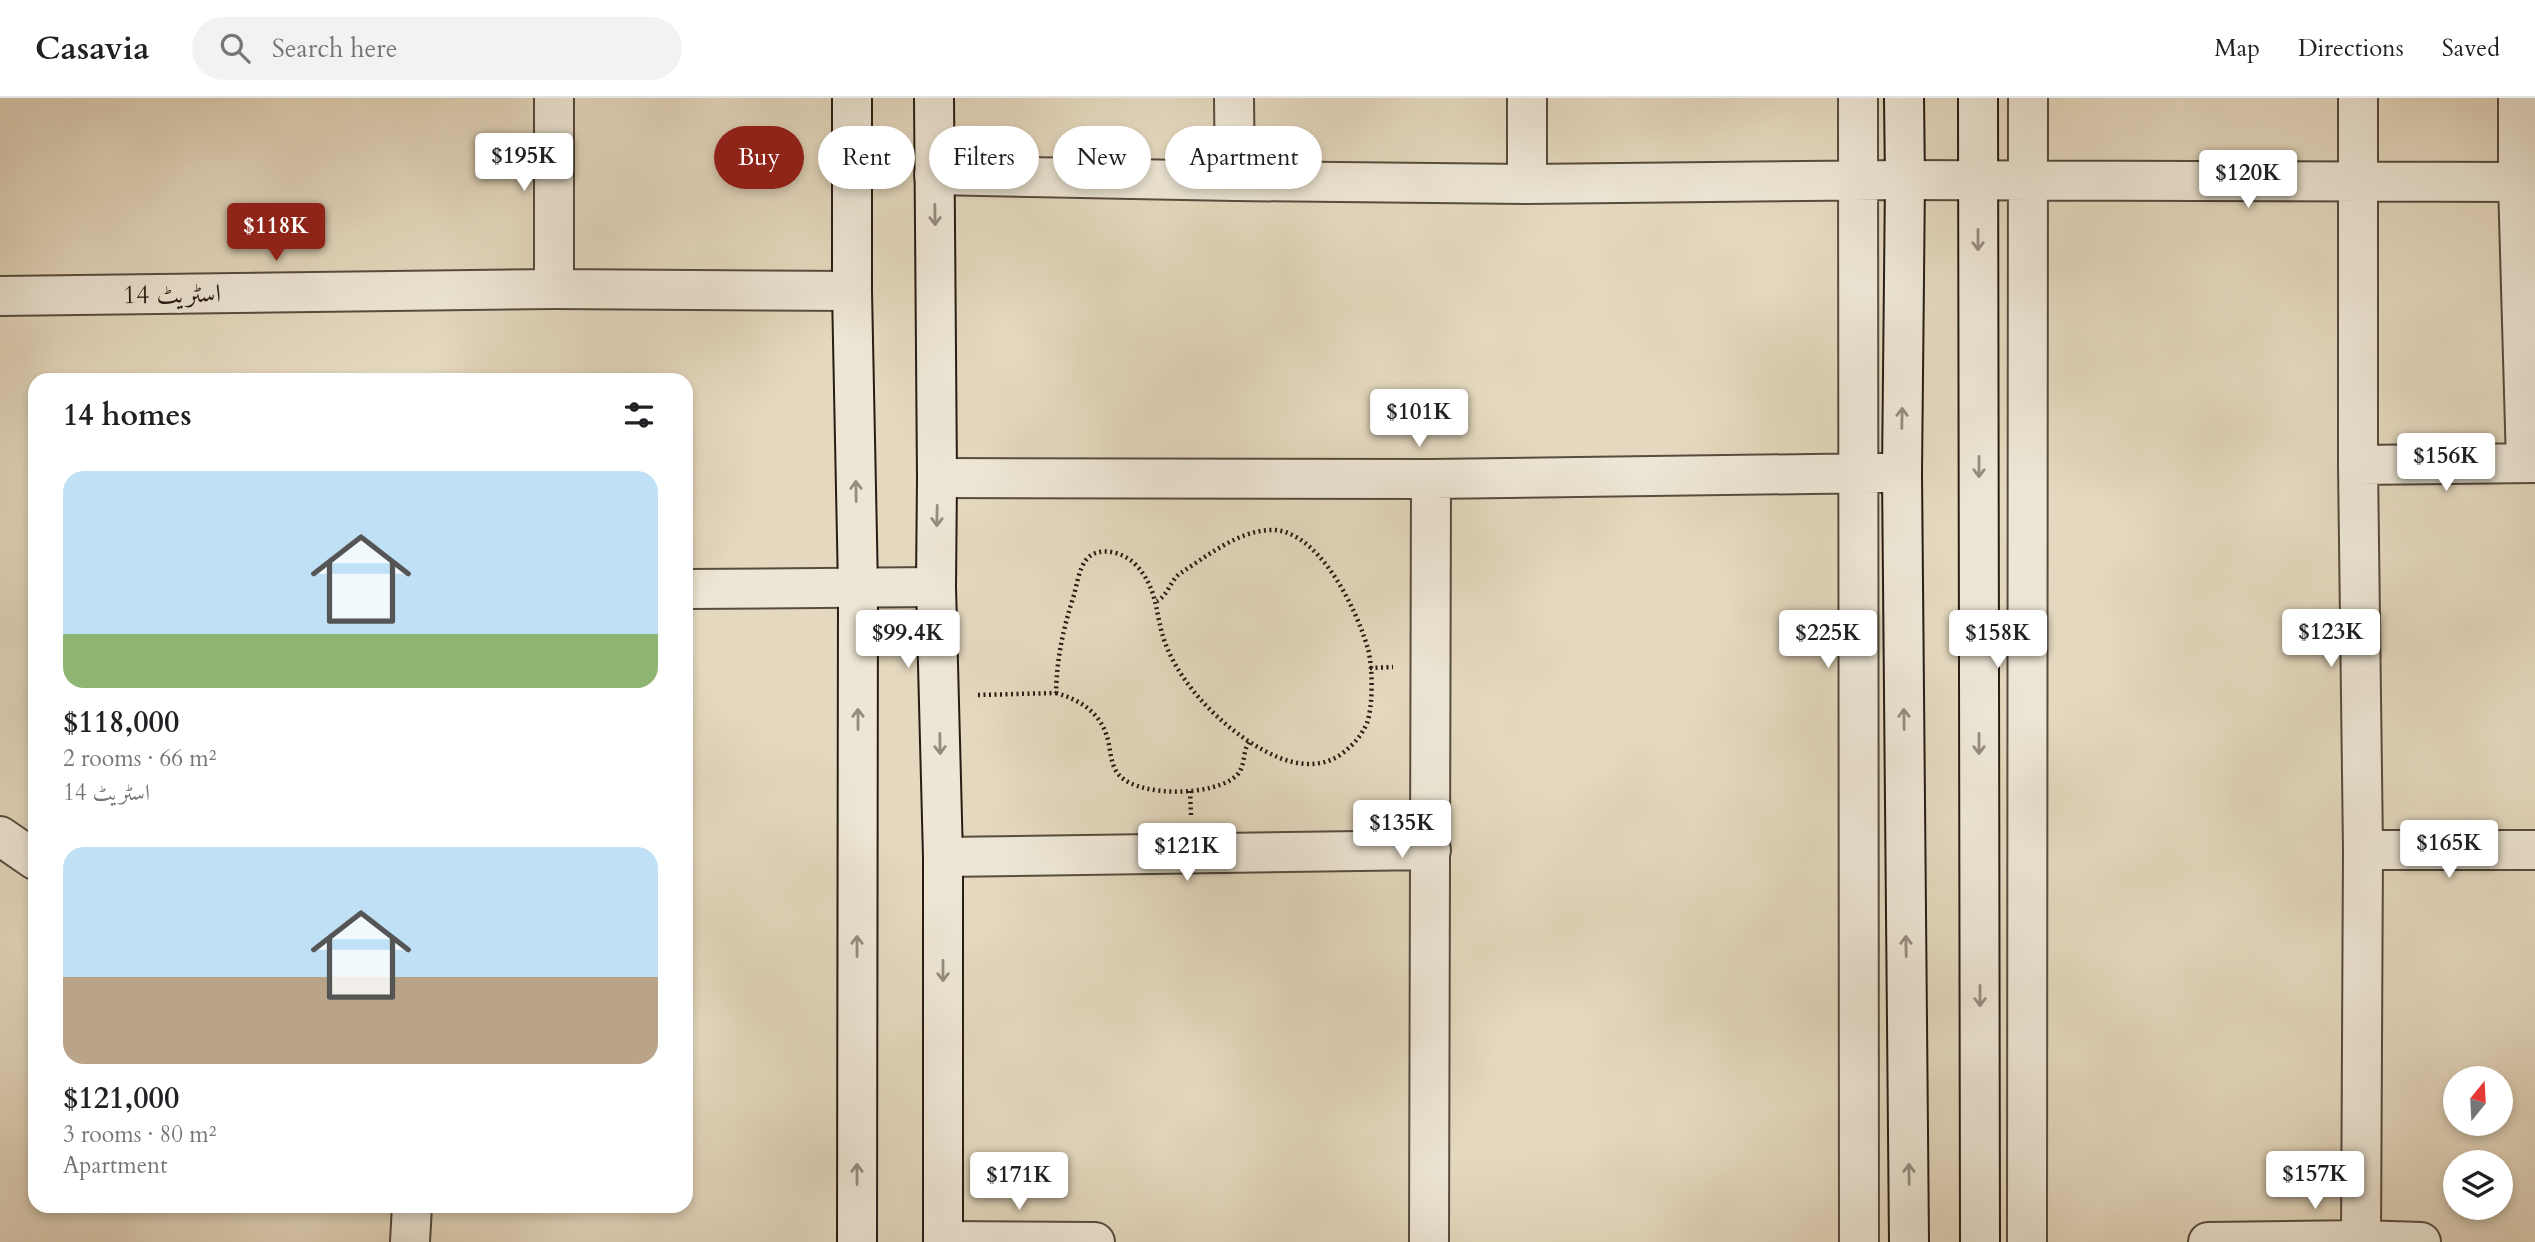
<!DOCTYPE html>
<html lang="en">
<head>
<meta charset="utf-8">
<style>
	:root { --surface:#fff; --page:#f2f2f2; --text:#202124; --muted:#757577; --line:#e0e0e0; --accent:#8f2418 }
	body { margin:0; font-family:Cardo,Amiri,serif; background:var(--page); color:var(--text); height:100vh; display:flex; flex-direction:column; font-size:26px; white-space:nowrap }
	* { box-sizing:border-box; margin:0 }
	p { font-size:23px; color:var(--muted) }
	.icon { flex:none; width:38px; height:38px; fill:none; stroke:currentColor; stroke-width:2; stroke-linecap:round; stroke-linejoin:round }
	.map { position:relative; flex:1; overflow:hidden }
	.details { position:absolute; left:28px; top:275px; width:665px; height:840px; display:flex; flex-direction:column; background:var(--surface); border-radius:21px; box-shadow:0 4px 10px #0003 }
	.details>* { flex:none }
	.banner { position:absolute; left:714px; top:28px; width:665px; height:63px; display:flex; gap:14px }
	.needle { width:46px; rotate:18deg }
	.fabs { position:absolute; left:2443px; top:968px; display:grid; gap:14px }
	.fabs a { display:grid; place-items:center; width:70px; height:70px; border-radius:50%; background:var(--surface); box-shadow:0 4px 10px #0003; font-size:35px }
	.price { position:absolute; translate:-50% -60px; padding:0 16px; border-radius:7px; background:#fff; color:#222; font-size:23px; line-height:46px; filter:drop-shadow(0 2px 4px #0008) }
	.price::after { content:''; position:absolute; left:50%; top:42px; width:21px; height:16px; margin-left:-10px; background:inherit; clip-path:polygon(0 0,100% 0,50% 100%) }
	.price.active { background:var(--accent); color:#fff }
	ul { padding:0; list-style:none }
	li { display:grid; align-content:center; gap:14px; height:371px; padding:0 35px }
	li span { display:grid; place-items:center; height:217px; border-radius:21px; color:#555 }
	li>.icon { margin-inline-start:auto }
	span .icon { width:126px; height:126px; fill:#fffc; stroke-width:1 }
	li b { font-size:30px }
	h2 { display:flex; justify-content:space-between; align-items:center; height:84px; padding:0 35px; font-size:30px }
	.pill { padding:0 24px; border-radius:32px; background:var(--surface); box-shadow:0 4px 10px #0003; font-size:24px; line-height:63px }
	.pill.active { background:var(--accent); color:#fff }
	header { display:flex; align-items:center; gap:42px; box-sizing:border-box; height:98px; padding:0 35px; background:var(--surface); border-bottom:2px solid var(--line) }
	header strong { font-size:33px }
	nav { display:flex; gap:38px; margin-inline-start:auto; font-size:24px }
	.search { width:490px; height:63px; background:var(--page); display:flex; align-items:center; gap:18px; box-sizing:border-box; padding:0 24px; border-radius:38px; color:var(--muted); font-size:26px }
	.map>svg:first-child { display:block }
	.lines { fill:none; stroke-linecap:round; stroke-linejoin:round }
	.street-casing { stroke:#574c3e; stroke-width:42 }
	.secondary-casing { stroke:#281d14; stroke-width:42 }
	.path { stroke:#281d14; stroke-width:4.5; stroke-dasharray:2 3.5; stroke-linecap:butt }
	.street { stroke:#ede6d5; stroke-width:38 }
	.secondary { stroke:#ede6d5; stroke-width:38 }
	.oneway { stroke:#948c7e }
	.labels { text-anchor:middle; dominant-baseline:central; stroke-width:7; stroke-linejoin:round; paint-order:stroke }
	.street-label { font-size:26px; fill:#281d14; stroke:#ede6d5 }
</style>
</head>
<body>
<header>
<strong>Casavia</strong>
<div class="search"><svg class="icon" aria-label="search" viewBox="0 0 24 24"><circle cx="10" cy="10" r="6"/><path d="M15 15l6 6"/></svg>Search here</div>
<nav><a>Map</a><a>Directions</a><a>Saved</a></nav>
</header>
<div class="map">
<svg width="2535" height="1144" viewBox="0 0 2535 1144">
	<rect width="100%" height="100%" fill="#e4d8be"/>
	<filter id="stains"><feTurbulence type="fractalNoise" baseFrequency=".00286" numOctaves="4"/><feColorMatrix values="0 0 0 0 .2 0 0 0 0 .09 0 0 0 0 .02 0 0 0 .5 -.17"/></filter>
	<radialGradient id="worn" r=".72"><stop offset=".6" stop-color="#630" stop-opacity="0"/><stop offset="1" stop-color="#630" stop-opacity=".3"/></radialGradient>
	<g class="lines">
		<!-- street casing -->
		<g class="street-casing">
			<path id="street" d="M1234 0 1235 83
				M1527 0V86
				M1858 0 1859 1144
				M2358 0V367L2363 752 2361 1142
				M2518 0V84L2526 365
				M934 77 1235 83 1527 86 1905 82 2518 84
				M554 191V0
				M0 198 554 191 852 193
				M2358 367 2535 365
				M937 380 1431 381 1882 375
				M686 491 936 489
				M0 738 35 762
				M2363 752H2535
				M943 759 1431 752
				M943 1143 1095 1144
				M410 1144 412 1108
				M1429 1144 1431 381
				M2027 1144 2028 0
				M2208 1144 2361 1142 2421 1144"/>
		</g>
		<!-- secondary casing -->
		<g class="secondary-casing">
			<path id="secondary" d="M852 0V193L858 490 857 1144
				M934 0 937 380 936 489 943 759V1144
				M1904 0 1905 82 1902 375 1909 1144
				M1978 0 1980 1144"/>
		</g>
		<!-- path -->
		<path class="path" d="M1370 570 1393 569
			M1056 595C1084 603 1104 618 1109 647 1111 658 1112 669 1119 677 1140 700 1214 698 1236 678 1246 669 1242 654 1249 644
			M978 597 1056 595C1057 559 1063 531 1074 497 1077 486 1079 471 1086 462 1098 447 1122 454 1134 465 1160 491 1154 517 1166 547 1184 594 1235 642 1280 660 1300 668 1322 669 1340 657 1352 648 1361 639 1367 625 1373 608 1373 569 1368 551 1357 512 1318 429 1269 432 1236 434 1206 459 1179 476 1170 484 1168 497 1157 503
			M1190 693 1191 717"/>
		<!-- street -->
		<use href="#street" class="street"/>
		<!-- secondary -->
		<use href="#secondary" class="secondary"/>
	</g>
	<!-- one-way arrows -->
	<defs><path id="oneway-shaft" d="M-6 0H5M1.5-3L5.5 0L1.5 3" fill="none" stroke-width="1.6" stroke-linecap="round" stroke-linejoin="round" transform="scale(1.75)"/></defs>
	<g class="oneway">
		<use href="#oneway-shaft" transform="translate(935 117) rotate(89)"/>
		<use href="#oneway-shaft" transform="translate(1978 142) rotate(90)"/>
		<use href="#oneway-shaft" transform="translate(1902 320) rotate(-89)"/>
		<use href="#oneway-shaft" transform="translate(1979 369) rotate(90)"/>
		<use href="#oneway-shaft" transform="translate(856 393) rotate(-91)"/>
		<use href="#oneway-shaft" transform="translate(937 418) rotate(91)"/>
		<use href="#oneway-shaft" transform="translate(858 621) rotate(-90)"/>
		<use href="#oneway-shaft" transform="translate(1904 621) rotate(-91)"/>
		<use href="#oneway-shaft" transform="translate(940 646) rotate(89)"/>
		<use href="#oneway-shaft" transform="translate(1979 646) rotate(90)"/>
		<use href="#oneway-shaft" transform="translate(857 848) rotate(-90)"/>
		<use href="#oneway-shaft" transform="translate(1906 848) rotate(-91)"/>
		<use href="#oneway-shaft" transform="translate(943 873) rotate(90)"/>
		<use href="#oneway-shaft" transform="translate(1980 898) rotate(90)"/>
		<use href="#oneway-shaft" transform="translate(857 1076) rotate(-90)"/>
		<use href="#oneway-shaft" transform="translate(1909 1076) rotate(-91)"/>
	</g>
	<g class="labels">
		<!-- street labels -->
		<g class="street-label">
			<text transform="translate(172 196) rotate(-1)">اسٹریٹ 14</text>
		</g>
	</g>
	<rect width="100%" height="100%" filter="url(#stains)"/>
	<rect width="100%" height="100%" fill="url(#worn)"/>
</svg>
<div class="fabs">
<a><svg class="needle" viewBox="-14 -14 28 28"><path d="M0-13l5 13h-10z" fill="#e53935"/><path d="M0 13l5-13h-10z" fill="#757577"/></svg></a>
<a><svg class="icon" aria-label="layers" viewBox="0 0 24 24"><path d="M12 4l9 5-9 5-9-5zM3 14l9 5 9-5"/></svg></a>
</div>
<b class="price" style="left:524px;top:95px">$195K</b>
<b class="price" style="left:2248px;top:112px">$120K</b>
<b class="price active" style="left:276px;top:165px">$118K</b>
<b class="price" style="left:1419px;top:351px">$101K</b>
<b class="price" style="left:2446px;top:395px">$156K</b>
<b class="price" style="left:2331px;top:571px">$123K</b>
<b class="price" style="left:908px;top:572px">$99.4K</b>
<b class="price" style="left:1828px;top:572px">$225K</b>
<b class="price" style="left:1998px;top:572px">$158K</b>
<b class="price" style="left:1402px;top:762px">$135K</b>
<b class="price" style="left:2449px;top:782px">$165K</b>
<b class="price" style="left:1187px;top:785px">$121K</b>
<b class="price" style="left:2315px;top:1113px">$157K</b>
<b class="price" style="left:1019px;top:1114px">$171K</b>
<div class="banner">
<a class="pill active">Buy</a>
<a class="pill">Rent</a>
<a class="pill">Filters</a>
<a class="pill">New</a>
<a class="pill">Apartment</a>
</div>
<section class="details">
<h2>14 homes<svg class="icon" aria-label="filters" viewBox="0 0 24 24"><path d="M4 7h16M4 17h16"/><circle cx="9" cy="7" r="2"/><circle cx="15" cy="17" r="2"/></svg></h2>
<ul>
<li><span style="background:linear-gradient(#bfe0f5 75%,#8fb573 0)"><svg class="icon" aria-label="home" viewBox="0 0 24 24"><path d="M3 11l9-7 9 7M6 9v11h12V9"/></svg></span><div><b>$118,000</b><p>2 rooms · 66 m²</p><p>اسٹریٹ 14</p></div></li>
<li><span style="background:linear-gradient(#bfe0f5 60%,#b9a48a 0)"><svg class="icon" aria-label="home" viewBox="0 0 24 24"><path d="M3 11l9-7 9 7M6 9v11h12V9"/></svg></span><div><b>$121,000</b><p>3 rooms · 80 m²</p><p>Apartment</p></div></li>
</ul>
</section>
</div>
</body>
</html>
